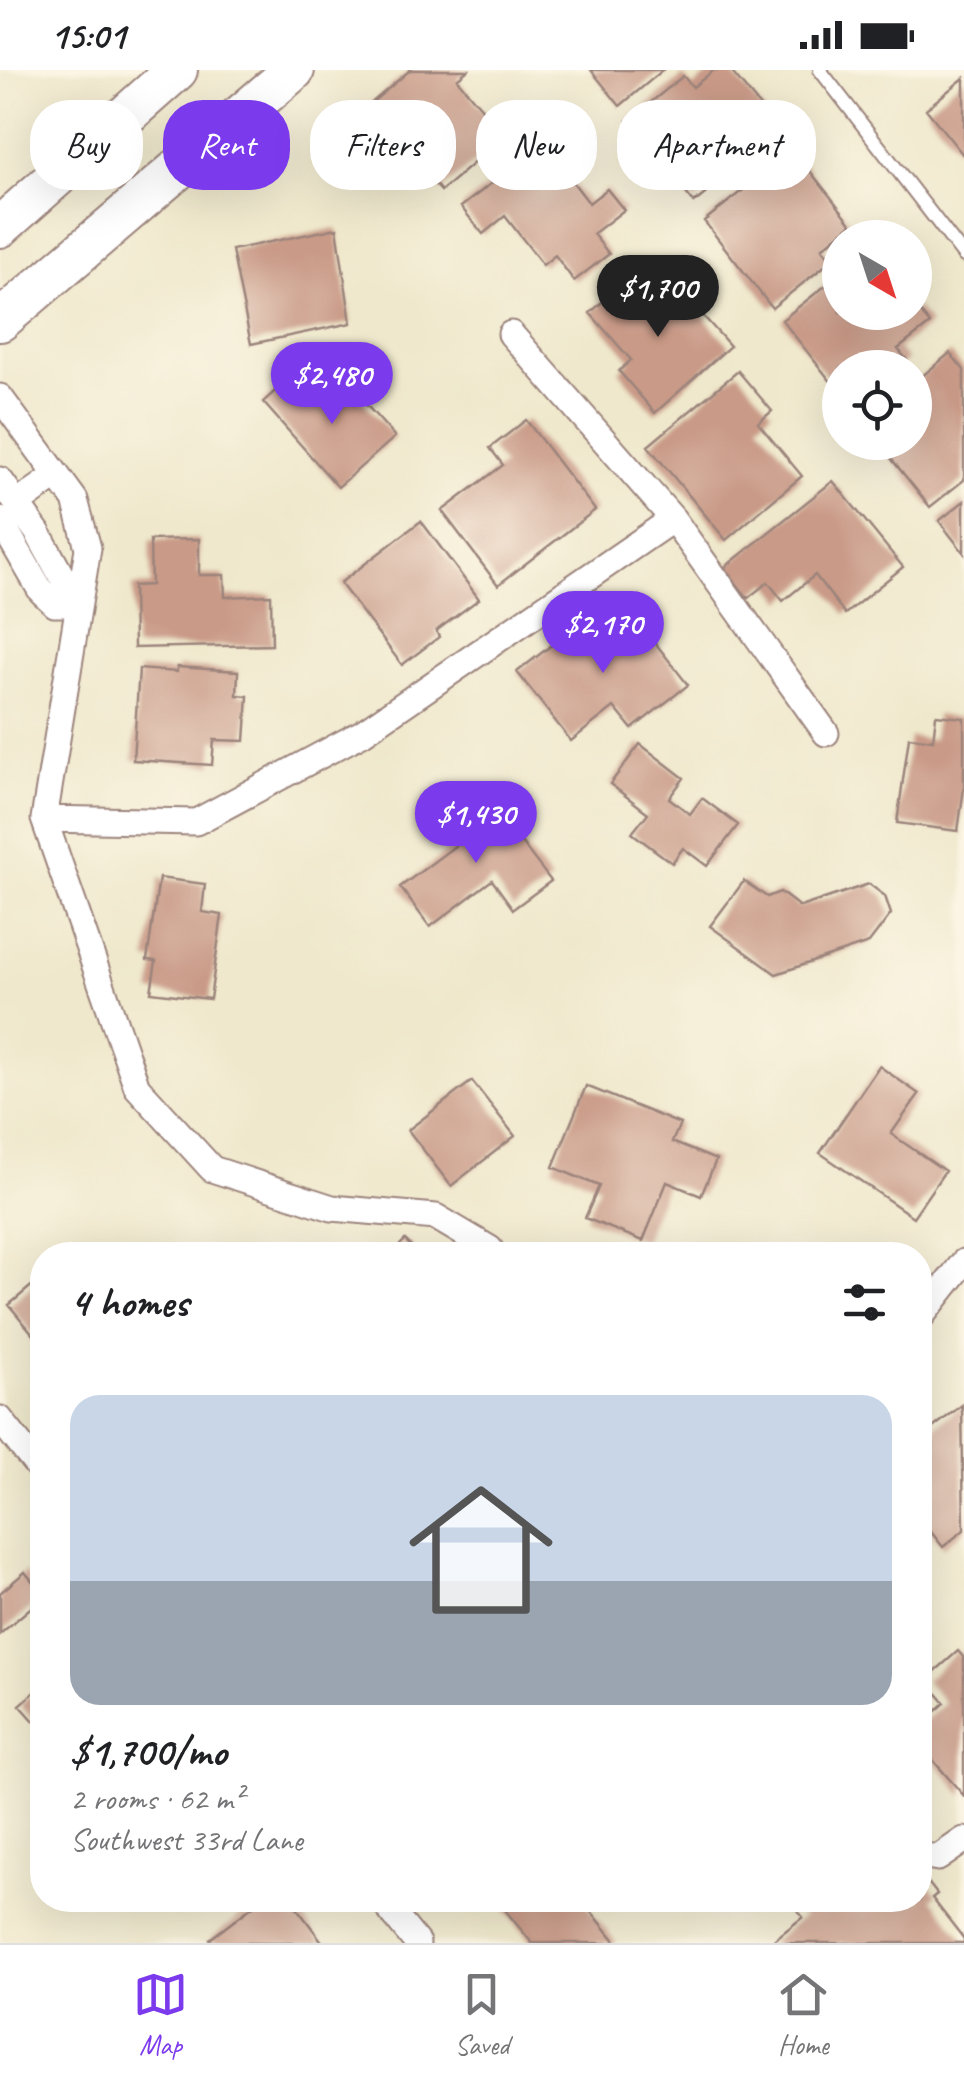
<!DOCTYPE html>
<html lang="en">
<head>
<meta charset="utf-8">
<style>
	:root { --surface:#fff; --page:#f2f2f2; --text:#202124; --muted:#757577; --line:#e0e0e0; --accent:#7c3aed }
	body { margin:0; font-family:Caveat,sans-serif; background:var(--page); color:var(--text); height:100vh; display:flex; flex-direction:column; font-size:38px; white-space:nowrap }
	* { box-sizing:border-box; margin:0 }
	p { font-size:32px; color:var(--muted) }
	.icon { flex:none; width:55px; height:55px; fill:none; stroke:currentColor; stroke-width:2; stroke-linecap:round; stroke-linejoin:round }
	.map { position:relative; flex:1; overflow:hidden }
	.details { position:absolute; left:30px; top:1172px; width:902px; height:670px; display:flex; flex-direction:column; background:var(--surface); border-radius:40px; box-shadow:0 10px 40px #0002 }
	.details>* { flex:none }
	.guide { position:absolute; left:30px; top:30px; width:905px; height:90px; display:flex; gap:20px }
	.needle { width:65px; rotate:141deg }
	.tools { position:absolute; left:822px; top:150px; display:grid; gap:20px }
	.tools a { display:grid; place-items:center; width:110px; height:110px; border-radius:50%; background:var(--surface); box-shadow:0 10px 40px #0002; font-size:50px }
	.price { position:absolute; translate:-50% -85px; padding:0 22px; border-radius:35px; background:var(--accent); color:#fff; font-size:32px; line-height:65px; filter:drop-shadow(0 2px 5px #0008) }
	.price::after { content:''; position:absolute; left:50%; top:60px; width:30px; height:22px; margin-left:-15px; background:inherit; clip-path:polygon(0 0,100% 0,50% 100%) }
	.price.active { background:#222; color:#fff }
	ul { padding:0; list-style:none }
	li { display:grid; align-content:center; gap:20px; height:530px; padding:0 40px }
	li+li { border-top:2px solid var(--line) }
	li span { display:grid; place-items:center; height:310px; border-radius:30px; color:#555 }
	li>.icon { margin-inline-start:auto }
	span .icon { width:180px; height:180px; fill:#fffc; stroke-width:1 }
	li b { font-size:42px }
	h2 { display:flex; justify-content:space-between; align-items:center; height:120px; padding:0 40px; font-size:42px }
	.chip { padding:0 35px; border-radius:40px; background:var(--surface); box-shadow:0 10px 40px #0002; font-size:35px; line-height:90px }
	.chip.active { background:var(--accent); color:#fff }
	.status { display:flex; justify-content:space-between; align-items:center; height:70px; padding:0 50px; background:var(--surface); direction:ltr }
	.status svg { height:28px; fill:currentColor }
	.tabs { display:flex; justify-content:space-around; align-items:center; height:140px; border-top:2px solid var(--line); background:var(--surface); font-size:28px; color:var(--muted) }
	.tabs a { display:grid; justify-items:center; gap:5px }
	.tabs .active { color:var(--accent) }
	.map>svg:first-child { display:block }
	.building { fill:#c99a87 }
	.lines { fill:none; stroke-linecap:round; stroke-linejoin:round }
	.lane-casing { stroke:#9c847c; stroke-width:16 }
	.street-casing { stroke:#9c847c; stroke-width:29 }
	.primary-casing { stroke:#9c847c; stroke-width:44 }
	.lane { stroke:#fff; stroke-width:12 }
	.street { stroke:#fff; stroke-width:25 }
	.primary { stroke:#fff; stroke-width:40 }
</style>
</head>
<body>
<div class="status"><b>15:01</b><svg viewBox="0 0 49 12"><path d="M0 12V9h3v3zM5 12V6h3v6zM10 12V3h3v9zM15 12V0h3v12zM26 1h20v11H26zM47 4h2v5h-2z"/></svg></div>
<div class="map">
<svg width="964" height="1873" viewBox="0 0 964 1873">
	<rect width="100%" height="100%" fill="#fcf5e5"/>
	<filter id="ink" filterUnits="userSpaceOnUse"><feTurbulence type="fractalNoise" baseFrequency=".01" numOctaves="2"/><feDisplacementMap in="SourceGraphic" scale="20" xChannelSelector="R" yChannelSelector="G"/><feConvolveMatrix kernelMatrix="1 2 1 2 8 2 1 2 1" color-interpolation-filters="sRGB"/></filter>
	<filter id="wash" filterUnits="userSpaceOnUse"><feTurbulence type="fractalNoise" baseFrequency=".0048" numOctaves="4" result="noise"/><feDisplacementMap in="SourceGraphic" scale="40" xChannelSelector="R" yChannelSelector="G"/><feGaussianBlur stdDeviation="2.25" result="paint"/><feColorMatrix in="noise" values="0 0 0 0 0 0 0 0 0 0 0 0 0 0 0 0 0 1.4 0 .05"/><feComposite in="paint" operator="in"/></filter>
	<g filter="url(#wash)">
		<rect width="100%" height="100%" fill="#efe8cc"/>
		<g id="blocks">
			<!-- building -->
			<path class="building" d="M410 0H468L457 9 505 66 441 121 396 70 369 92 341 59Z
				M591 0H663L620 36Z
				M714 0H730L781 62 694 133 628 51 683 6 693 17Z
				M964 8V86L926 39Z
				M543 73 589 133 607 119 624 140 593 164 609 184 574 211 555 185 543 195 505 146 483 164 461 137Z
				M802 91 852 154 822 178 832 190 772 238 704 151 762 105 771 116Z
				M337 158 351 253 251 274 232 180Z
				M636 201 674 243 689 230 730 276 655 343 619 301 631 290 590 243Z
				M840 204V242H915V236L930 254 898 279 907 290 898 298H840V323L782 250Z
				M950 283 964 300V410L930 437 878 372H915V312Z
				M336 301 395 367 338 417 263 332 283 314 301 333Z
				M738 301 772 341 758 353 802 406 726 470 648 376Z
				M526 350 595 440 498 515 442 441 503 395 490 378Z
				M833 411 903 497 845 544 815 505 783 531 768 512 748 528 724 498Z
				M964 431V483L939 451Z
				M421 451 479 529 436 561 439 567 402 595 340 513Z
				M199 469V505H224L225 527 271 525 272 575 134 578 133 516 151 515 150 470Z
				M628 538 688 615 632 659 614 637 571 671 517 602 576 556 587 570Z
				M177 597 238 601 237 625 248 626 245 671 214 670 212 695 133 690 139 599 177 602Z
				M936 645 964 648V718L958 761 897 753 909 667 933 670Z
				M640 674 684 708 669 728 690 744 702 728 738 755 707 796 683 778 672 793 632 763 648 743 610 714Z
				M484 724 551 811 513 839 492 810 430 857 400 817 463 770 449 751Z
				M159 808 205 814 202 842 222 845 210 929 151 922 156 891 147 890Z
				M744 811 767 827 780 822 800 837 869 814 885 826 891 844 869 873 776 904 710 856Z
				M879 996 919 1024 891 1064 945 1101 913 1147 820 1083Z
				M472 1011 515 1066 451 1116 408 1060Z
				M586 1016 680 1054 672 1072 716 1090 701 1126 667 1112 643 1171 585 1148 599 1116 553 1097Z
				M405 1170 420 1185H390Z
				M42 1207V1275L9 1235Z
				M962 1335 964 1460 943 1477 920 1448 923 1446 920 1368Z
				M25 1502 42 1523V1528L0 1564V1523Z
				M958 1581 964 1588V1726L920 1675V1655L945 1633 925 1610Z
				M42 1615V1660L20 1635Z
				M920 1802 937 1824 932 1828 964 1869V1873H770L803 1847 796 1839 808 1830H844L848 1835 853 1830H920Z
				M261 1830H291L323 1873H214L210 1869Z
				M497 1830H592L586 1835 617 1873H532Z"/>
		</g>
	</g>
	<g filter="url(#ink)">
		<use href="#blocks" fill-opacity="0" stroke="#9c847c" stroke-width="2.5"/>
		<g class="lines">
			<!-- lane casing -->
			<g class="lane-casing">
				<path id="lane" d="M820 0 964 186"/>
			</g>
			<!-- street casing -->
			<g class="street-casing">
				<path id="street" d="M511 264 673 449 826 663
					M0 327 75 430 88 478 44 749 137 1017 212 1099 332 1138 436 1147 490 1179 493 1185
					M0 410 38 463 77 534
					M18 433 57 405
					M0 450 41 521 55 534H77
					M44 749 196 752 362 663 673 449
					M920 1248 964 1192
					M0 1349 42 1402
					M920 1785 938 1788 964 1770
					M382 1830 417 1873"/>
			</g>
			<!-- primary casing -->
			<g class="primary-casing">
				<path id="primary" d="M0 157 177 0
					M0 251 294 0"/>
			</g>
			<!-- lane -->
			<use href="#lane" class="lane"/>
			<!-- street -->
			<use href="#street" class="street"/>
			<!-- primary -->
			<use href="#primary" class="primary"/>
		</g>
	</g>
</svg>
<div class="tools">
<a><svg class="needle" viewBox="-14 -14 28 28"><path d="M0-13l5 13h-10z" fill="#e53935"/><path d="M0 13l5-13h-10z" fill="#757577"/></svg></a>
<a><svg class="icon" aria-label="locate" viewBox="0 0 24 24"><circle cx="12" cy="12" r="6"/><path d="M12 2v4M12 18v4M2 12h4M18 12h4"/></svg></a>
</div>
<b class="price active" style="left:658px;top:270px">$1,700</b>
<b class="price" style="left:332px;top:357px">$2,480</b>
<b class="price" style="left:603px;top:606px">$2,170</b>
<b class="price" style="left:476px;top:796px">$1,430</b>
<div class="guide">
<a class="chip">Buy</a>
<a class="chip active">Rent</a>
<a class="chip">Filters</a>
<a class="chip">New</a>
<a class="chip">Apartment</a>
</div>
<section class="details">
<h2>4 homes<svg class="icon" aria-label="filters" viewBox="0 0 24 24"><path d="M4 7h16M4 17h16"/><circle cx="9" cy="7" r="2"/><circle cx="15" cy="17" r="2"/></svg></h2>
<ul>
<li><span style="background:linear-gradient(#c9d6e8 60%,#9aa5b1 0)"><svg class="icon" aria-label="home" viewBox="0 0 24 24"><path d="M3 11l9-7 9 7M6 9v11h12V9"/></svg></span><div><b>$1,700/mo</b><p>2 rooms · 62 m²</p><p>Southwest 33rd Lane</p></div></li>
</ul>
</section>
</div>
<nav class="tabs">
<a class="active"><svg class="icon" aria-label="map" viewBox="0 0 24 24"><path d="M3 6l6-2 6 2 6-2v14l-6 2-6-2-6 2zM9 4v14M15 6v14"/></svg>Map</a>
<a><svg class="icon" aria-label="saved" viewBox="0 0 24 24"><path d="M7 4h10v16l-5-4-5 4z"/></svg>Saved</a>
<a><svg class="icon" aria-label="home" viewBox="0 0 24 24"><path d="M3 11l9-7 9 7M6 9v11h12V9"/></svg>Home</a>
</nav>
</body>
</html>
